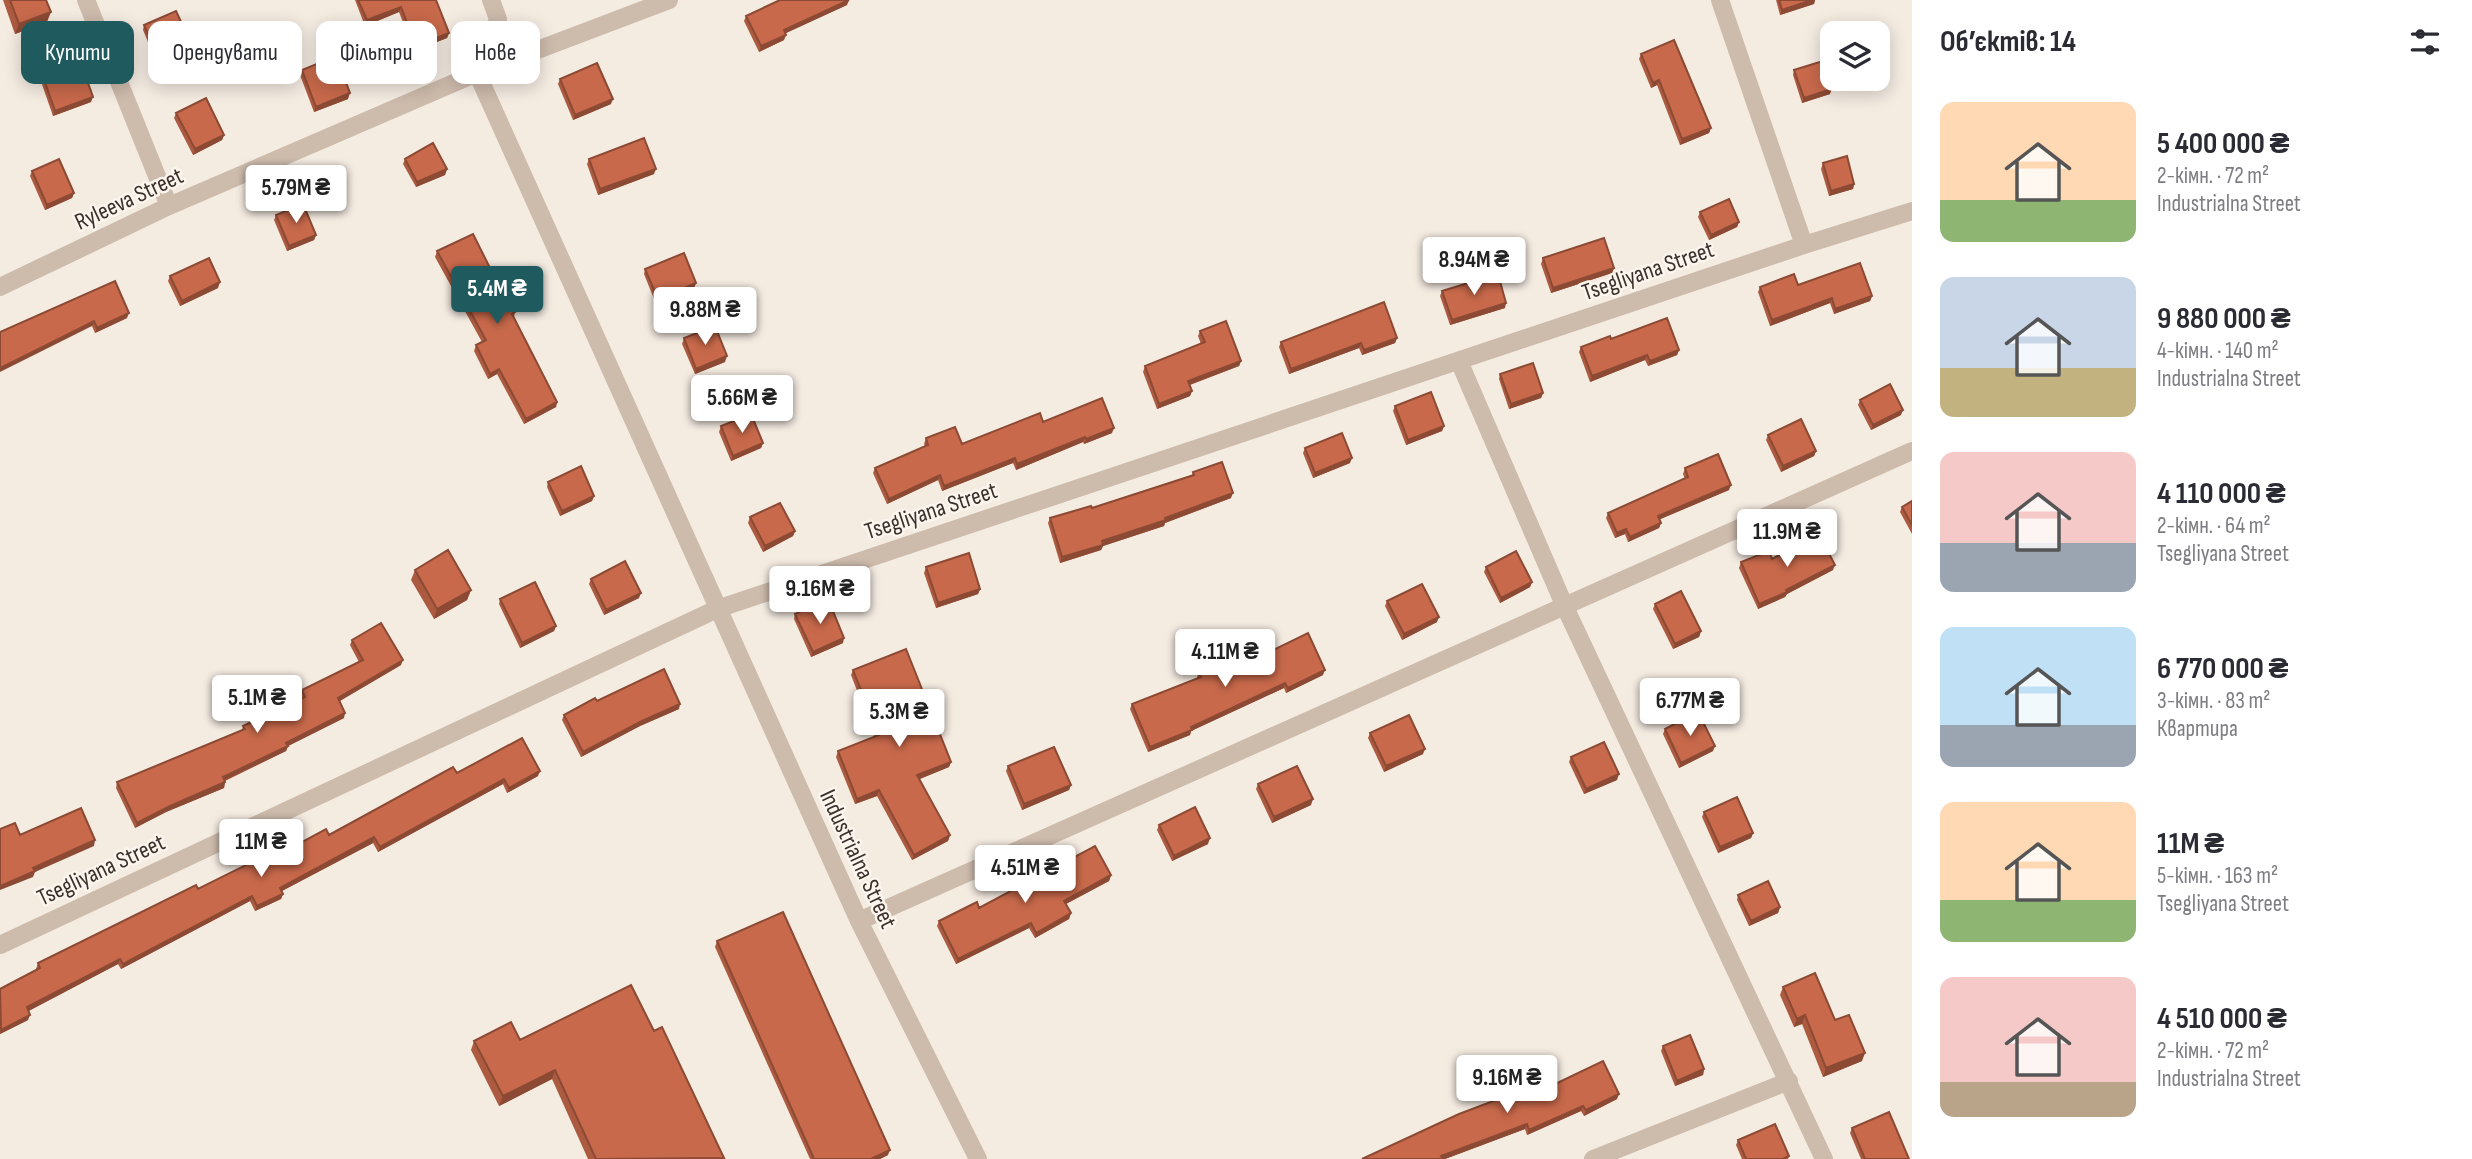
<!DOCTYPE html>
<html lang="uk">
<head>
<meta charset="utf-8">
<style>
	:root { --surface:#fff; --page:#f7f7f7; --text:#2b2b33; --muted:#7c7c81; --accent:#1f5a5e }
	body { margin:0; font-family:"Sofia Sans Condensed",sans-serif; background:var(--page); color:var(--text); height:100vh; display:flex; flex-direction:column; font-size:26px; white-space:nowrap }
	* { box-sizing:border-box; margin:0 }
	p { font-size:23px; color:var(--muted) }
	.icon { flex:none; width:38px; height:38px; fill:none; stroke:currentColor; stroke-width:2; stroke-linecap:round; stroke-linejoin:round }
	.map { position:relative; flex:1; overflow:hidden }
	.side { display:flex; flex-direction:column; background:var(--surface); width:560px }
	.side>* { flex:none }
	.hud { position:absolute; left:21px; top:21px; width:665px; height:63px; display:flex; gap:14px }
	.buttons { position:absolute; left:1820px; top:21px; display:grid; gap:14px }
	.buttons a { display:grid; place-items:center; width:70px; height:70px; border-radius:14px; background:var(--surface); box-shadow:0 4px 18px #0003; font-size:35px }
	.price { position:absolute; translate:-50% -60px; padding:0 16px; border-radius:7px; background:#fff; color:#222; font-size:23px; line-height:46px; filter:drop-shadow(0 2px 4px #0008) }
	.price::after { content:''; position:absolute; left:50%; top:42px; width:21px; height:16px; margin-left:-10px; background:inherit; clip-path:polygon(0 0,100% 0,50% 100%) }
	.price.current { background:var(--accent); color:#fff }
	ul { padding:0; list-style:none }
	li { display:flex; align-items:center; gap:21px; height:175px; padding:0 28px }
	li span { display:grid; place-items:center; flex:none; width:196px; height:140px; border-radius:14px; color:#555 }
	li>.icon { margin-inline-start:auto }
	span .icon { width:84px; height:84px; fill:#fffc; stroke-width:1 }
	li b { font-size:30px }
	h2 { display:flex; justify-content:space-between; align-items:center; height:84px; padding:0 28px; font-size:30px }
	.tag { padding:0 24px; border-radius:14px; background:var(--surface); box-shadow:0 4px 18px #0003; font-size:24px; line-height:63px }
	.tag.current { background:var(--accent); color:#fff }
	main { display:flex; flex:1; min-height:0 }
	.map>svg:first-child { display:block }
	.lines { fill:none; stroke-linecap:round; stroke-linejoin:round }
	.minor { stroke:#cdbbac; stroke-width:18 }
	.wall { fill:#ac5a40 }
	.shaded-wall { fill:#8c4a34 }
	.building { fill:#c8694b; stroke:#8c4a34; stroke-width:2 }
	.labels { text-anchor:middle; dominant-baseline:central; stroke-width:5; stroke-linejoin:round; paint-order:stroke }
	.street-label { font-size:24px; fill:#3b302b; stroke:#fbf5ee }
</style>
</head>
<body>
<main>
<div class="map">
<svg width="1912" height="1159" viewBox="0 0 1912 1159">
	<rect width="100%" height="100%" fill="#f4ebe1"/>
	<g class="lines">
		<!-- minor -->
		<path class="minor" d="M86 0 169 206
			M491 0 498 19 477 73 859 921 978 1159
			M1720 0 1804 245
			M0 287 169 206 477 73 669 0
			M1459 361 1565 607 1824 1159
			M859 921 1912 451
			M0 945 717 609 1804 245 1912 211
			M1593 1159 1789 1081"/>
	</g>
	<!-- wall -->
	<path class="wall" d="M3 0H46L47 22 15 34Z
		M355 0H436L449 33 447 38 414 51 399 12 365 26Z
		M1776 0H1815L1814 4 1780 15Z
		M847 5 785 33 784 40 759 52 744 21 746 16Z
		M144 25 188 47 156 61 143 30Z
		M1641 54 1711 128 1709 133 1680 145 1657 85 1651 88 1639 59Z
		M40 68 91 102 53 116 38 73Z
		M302 70 348 99 314 112 300 75Z
		M1794 70 1830 94 1802 103 1793 75Z
		M560 79 611 104 573 120 558 84Z
		M176 113 224 135 222 140 193 155 174 118Z
		M405 159 447 169 445 175 416 187 403 164Z
		M589 159 654 174 598 195 587 164Z
		M1823 163 1854 184 1853 189 1829 196 1821 169Z
		M32 171 74 193 72 198 45 210 30 176Z
		M1700 212 1739 222 1737 227 1709 240 1698 217Z
		M276 215 316 235 314 240 287 251 274 220Z
		M437 251 499 286 515 312 514 317 557 402 556 407 524 424 497 374 488 379 474 351 476 345 482 342 435 257Z
		M1543 258 1614 268 1612 273 1551 293 1541 264Z
		M645 269 696 283 694 288 656 304 644 274Z
		M170 276 218 288 180 306 168 281Z
		M1760 287 1872 296 1870 301 1834 314 1830 303 1770 326 1758 292Z
		M1442 291 1505 308 1450 325 1440 296Z
		M127 318 95 333 92 326 0 332Z
		M1200 331 1241 361 1239 366 1190 385 1192 391 1190 396 1157 409 1143 372 1145 366 1201 344 1198 336Z
		M684 338 725 362 695 374 682 344Z
		M1397 338 1395 343 1362 355 1359 348 1289 374 1279 347 1281 342Z
		M1611 339 1679 350 1677 355 1648 366 1645 360 1590 382 1579 352 1581 347Z
		M1500 374 1543 393 1541 398 1509 409 1499 379Z
		M1860 400 1901 415 1871 430 1858 405Z
		M1395 406 1444 426 1442 431 1406 445 1393 411Z
		M1043 422 1112 433 1084 444 1083 442 1016 470 1013 463 942 491 938 480 887 504 873 473 875 468 925 446 924 444 926 438 962 444Z
		M721 426 763 443 761 448 731 461 719 432Z
		M1768 435 1816 451 1814 456 1781 472 1766 440Z
		M1305 448 1350 463 1313 478 1303 453Z
		M1685 468 1729 490 1660 519 1661 523 1659 528 1628 542 1625 534 1615 538 1606 518 1608 513 1685 479 1683 474Z
		M1193 472 1231 498 1165 523 1164 526 1103 546 1101 550 1060 563 1048 523 1050 518 1092 508 1192 475Z
		M548 482 594 496 592 501 560 516 547 487Z
		M1912 501V534L1900 512 1902 507Z
		M750 517 795 531 793 536 763 552 748 523Z
		M1772 559 1833 570 1787 594 1785 597 1758 609 1739 568 1741 562Z
		M926 567 980 589 978 594 936 608 924 573Z
		M1486 567 1532 582 1530 587 1500 603 1484 572Z
		M415 570 471 590 467 600 434 619 411 580Z
		M591 579 639 598 604 615 589 584Z
		M500 599 556 626 554 631 520 648 499 604Z
		M1387 601 1437 622 1402 640 1385 606Z
		M1655 604 1701 631 1699 637 1673 649 1653 609Z
		M795 614 843 643 811 657 794 619Z
		M352 640 401 665 340 701 344 718 288 746 286 751 225 781V782L224 788 166 812 135 828 116 788 117 782 242 730 243 726 302 699 300 695 302 690 359 662 350 645Z
		M1235 669 1323 675 1286 693 1284 688 1191 731 1190 735 1148 752 1130 709 1132 704 1197 678 1198 672Z
		M853 670 951 762 949 767 919 779 950 835 948 841 912 860 877 796 855 804 836 757 838 751 875 737 851 675Z
		M597 701 679 709 640 726 581 757 562 720 564 715Z
		M1665 729 1713 751 1679 768 1663 734Z
		M1370 733 1423 754 1384 772 1368 738Z
		M1571 757 1617 780 1584 794 1569 762Z
		M1008 766 1071 785 1069 790 1022 810 1006 771Z
		M457 773 538 776 507 793 503 784 378 852 373 843 282 891 283 894 281 899 255 911 250 901 121 969 118 964 28 1011V1020L0 1034V989L37 970 36 969 38 963 198 889 329 835Z
		M1258 784 1311 805 1272 823 1256 789Z
		M1704 812 1753 833 1751 838 1718 853 1702 817Z
		M1159 825 1208 844 1172 861 1157 830Z
		M1111 875 1109 881 1066 904 1071 913 1069 919 1035 938 1029 928 956 964 937 926 939 921 979 908Z
		M1738 895 1780 907 1778 913 1749 926 1737 900Z
		M717 941 888 1155 880 1159H810L715 947Z
		M1783 987 1835 1020 1862 1061 1823 1077 1802 1024 1794 1027 1780 995Z
		M654 1031 723 1159H588L552 1079 499 1106 471 1050 474 1041 520 1040Z
		M1663 1046 1704 1069 1703 1075 1675 1086 1661 1051Z
		M1551 1086 1617 1099 1584 1116 1581 1111 1527 1135 1525 1129 1445 1159H1362Z
		M1852 1128 1909 1159H1861L1850 1133Z
		M1738 1140 1789 1156 1788 1159H1742L1736 1145Z"/>
	<!-- shaded-wall -->
	<path class="shaded-wall" d="M849 0 847 5 782 35 784 30Z
		M1812 0H1815L1814 4 1780 15 1782 10Z
		M401 7 399 12 365 26 367 20Z
		M51 12 47 22 15 34 19 24Z
		M449 33 447 38 414 51 416 46Z
		M786 35 784 40 759 52 761 46Z
		M190 41 188 47 156 61 158 55Z
		M1659 80 1657 85 1651 88 1653 83Z
		M1832 89 1830 94 1802 103 1804 98Z
		M350 93 348 99 314 112 316 107Z
		M93 97 91 102 53 116 55 111Z
		M613 99 611 104 573 120 575 115Z
		M1711 128 1709 133 1680 145 1682 139Z
		M224 135 222 140 193 155 195 149Z
		M447 169 445 175 416 187 417 182Z
		M656 169 654 174 598 195 600 189Z
		M1854 184 1853 189 1829 196 1831 191Z
		M74 193 72 198 45 210 47 205Z
		M1739 222 1737 227 1709 240 1711 235Z
		M316 235 314 240 287 251 289 246Z
		M1614 268 1612 273 1551 293 1553 288Z
		M220 282 218 288 180 306 182 301Z
		M696 283 694 288 656 304 658 299Z
		M1872 296 1870 301 1834 314 1835 309Z
		M1832 298 1830 303 1770 326 1772 320Z
		M1506 303 1505 308 1450 325 1452 320Z
		M129 313 127 318 95 333 97 328Z
		M94 321 92 326 0 372V368Z
		M1397 338 1395 343 1362 355 1364 350Z
		M1361 343 1359 348 1289 374 1291 369Z
		M1679 350 1677 355 1648 366 1650 361Z
		M1647 355 1645 360 1590 382 1592 376Z
		M727 356 725 362 695 374 696 369Z
		M1241 361 1239 366 1186 386 1188 381Z
		M499 369 497 374 488 379 490 374Z
		M1192 391 1190 396 1157 409 1159 404Z
		M1543 393 1541 398 1509 409 1511 404Z
		M557 402 556 407 524 424 526 419Z
		M1903 410 1901 415 1871 430 1873 425Z
		M1444 426 1442 431 1406 445 1408 440Z
		M1114 428 1112 433 1084 444 1086 439Z
		M1085 437 1083 442 1016 470 1017 464Z
		M763 443 761 448 731 461 733 456Z
		M1816 451 1814 456 1781 472 1783 466Z
		M1015 458 1013 463 942 491 944 486Z
		M1352 458 1350 463 1313 478 1315 473Z
		M940 475 938 480 887 504 889 499Z
		M1731 485 1729 490 1656 521 1658 516Z
		M1233 493 1231 498 1165 523 1164 526 1103 546 1101 550 1060 563 1062 557Z
		M594 496 592 501 560 516 562 511Z
		M1661 523 1659 528 1628 542 1630 537Z
		M1626 529 1625 534 1615 538 1617 533Z
		M795 531 793 536 763 552 765 546Z
		M1835 565 1833 570 1787 594 1785 597 1758 609 1759 604Z
		M1532 582 1530 587 1500 603 1501 598Z
		M980 589 978 594 936 608 938 603Z
		M471 590 467 600 434 619 437 609Z
		M641 593 639 598 604 615 606 610Z
		M1439 617 1437 622 1402 640 1404 634Z
		M556 626 554 631 520 648 522 643Z
		M1701 631 1699 637 1673 649 1675 644Z
		M844 638 843 643 811 657 813 652Z
		M403 660 401 665 336 703 338 698Z
		M1325 670 1323 675 1286 693 1288 688Z
		M1285 683 1284 688 1191 731 1190 735 1148 752 1150 747Z
		M680 704 679 709 640 726 581 757 583 752 642 721Z
		M345 713 344 718 288 746 286 751 221 782 223 777Z
		M1715 746 1713 751 1679 768 1681 763Z
		M1425 749 1423 754 1384 772 1386 766Z
		M951 762 949 767 915 781 917 775Z
		M540 771 538 776 507 793 509 788Z
		M1619 774 1617 780 1584 794 1586 789Z
		M504 779 503 784 378 852 380 847Z
		M225 782 224 788 166 812 135 828 137 823 168 807Z
		M1071 785 1069 790 1022 810 1024 804Z
		M879 790 877 796 855 804 857 799Z
		M1313 799 1311 805 1272 823 1274 817Z
		M1753 833 1751 838 1718 853 1720 847Z
		M950 835 948 841 912 860 914 855Z
		M374 837 373 843 278 893 280 888Z
		M1210 838 1208 844 1172 861 1174 856Z
		M95 840 94 846 35 872 33 877 0 890V886L33 868Z
		M1111 875 1109 881 1062 906 1064 901Z
		M283 894 281 899 255 911 257 906Z
		M252 896 250 901 121 969 123 964Z
		M1780 907 1778 913 1749 926 1751 921Z
		M1071 913 1069 919 1035 938 1036 933Z
		M1031 923 1029 928 956 964 958 959Z
		M120 959 118 964 25 1013 27 1007Z
		M30 1015 28 1020 0 1034 1 1030Z
		M1805 1015 1802 1024 1794 1027 1797 1019Z
		M1865 1053 1862 1061 1823 1077 1826 1068Z
		M1704 1069 1703 1075 1675 1086 1677 1081Z
		M555 1070 552 1079 499 1106 503 1096Z
		M1619 1094 1617 1099 1584 1116 1586 1110Z
		M1583 1106 1581 1111 1527 1135 1529 1130Z
		M1527 1124 1525 1129 1445 1159H1440L1441 1156Z
		M890 1150 888 1155 880 1159H871Z"/>
	<!-- building -->
	<path class="building" d="M10 0H46L51 12 19 24Z
		M358 0H436L449 33 416 46 401 7 367 20Z
		M780 0H849L784 30 786 35 761 46 746 16Z
		M1779 0H1812L1782 10Z
		M176 11 190 41 158 55 144 25Z
		M1674 40 1711 128 1682 139 1659 80 1653 83 1641 54Z
		M78 55 93 97 55 111 40 68Z
		M336 56 350 93 316 107 302 70Z
		M1823 61 1832 89 1804 98 1794 70Z
		M597 63 613 99 575 115 560 79Z
		M206 98 224 135 195 149 176 113Z
		M644 138 656 169 600 189 589 159Z
		M433 143 447 169 417 182 405 159Z
		M1847 156 1854 184 1831 191 1823 163Z
		M59 159 74 193 47 205 32 171Z
		M1729 199 1739 222 1711 235 1700 212Z
		M303 204 316 235 289 246 276 215Z
		M473 234 499 286 501 285 515 312 512 314 557 402 526 419 499 369 490 374 476 345 486 340 437 251Z
		M1604 238 1614 268 1553 288 1543 258Z
		M684 253 696 283 658 299 645 269Z
		M209 258 220 282 182 301 170 276Z
		M1860 263 1872 296 1835 309 1832 298 1772 320 1760 287 1794 274 1798 285Z
		M1498 274 1506 303 1452 320 1442 291Z
		M115 281 129 313 97 328 94 321 0 368V332Z
		M1384 302 1397 338 1364 350 1361 343 1291 369 1281 342Z
		M1667 318 1679 350 1650 361 1647 355 1592 376 1581 347 1610 336 1611 339Z
		M1226 321 1241 361 1188 381 1192 391 1159 404 1145 366 1205 342 1200 331Z
		M715 326 727 356 696 369 684 338Z
		M1533 363 1543 393 1511 404 1500 374Z
		M1890 384 1903 410 1873 425 1860 400Z
		M1431 392 1444 426 1408 440 1395 406Z
		M1102 398 1114 428 1086 439 1085 437 1017 464 1015 458 944 486 940 475 889 499 875 468 928 445 926 438 955 427 962 444 1040 413 1043 422Z
		M751 414 763 443 733 456 721 426Z
		M1801 419 1816 451 1783 466 1768 435Z
		M1342 433 1352 458 1315 473 1305 448Z
		M1718 454 1731 485 1658 516 1661 523 1630 537 1626 529 1617 533 1608 513 1688 477 1685 468Z
		M1222 462 1233 493 1165 518 1166 520 1102 541 1103 545 1062 557 1050 518 1091 506 1092 508 1194 475 1193 472Z
		M581 466 594 496 562 511 548 482Z
		M1912 501V525L1902 507Z
		M780 503 795 531 765 546 750 517Z
		M1819 534 1835 565 1786 590 1787 592 1759 604 1741 562 1769 551 1772 559Z
		M448 550 471 590 437 609 415 570Z
		M1516 551 1532 582 1501 598 1486 567Z
		M969 553 980 589 938 603 926 567Z
		M625 561 641 593 606 610 591 579Z
		M535 582 556 626 522 643 500 599Z
		M1422 584 1439 617 1404 634 1387 601Z
		M1681 591 1701 631 1675 644 1655 604Z
		M828 599 844 638 813 652 795 614Z
		M381 623 403 660 338 698 345 713 286 743 288 746 223 777 225 782 168 807 137 823 117 782 245 729 243 726 305 697 302 690 363 660 352 640Z
		M1308 633 1325 670 1288 688 1285 683 1191 727 1192 730 1150 747 1132 704 1201 677 1198 672 1230 657 1235 669Z
		M906 649 951 762 917 775 950 835 914 855 879 790 857 799 838 751 879 735 853 670Z
		M664 669 680 704 642 721 583 752 564 715 595 698 597 701Z
		M1698 712 1715 746 1681 763 1665 729Z
		M1409 715 1425 749 1386 766 1370 733Z
		M522 738 540 771 509 788 504 779 380 847 374 837 280 888 283 894 257 906 252 896 123 964 120 959 27 1007 30 1015 1 1030 0 989 40 968 38 963 196 885 198 889 264 856 267 861 326 829 329 835 453 767 457 773Z
		M1604 742 1619 774 1586 789 1571 757Z
		M1054 747 1071 785 1024 804 1008 766Z
		M1297 766 1313 799 1274 817 1258 784Z
		M1737 797 1753 833 1720 847 1704 812Z
		M1195 807 1210 838 1174 856 1159 825Z
		M81 808 95 840 33 868 35 871 0 886V829L15 823 20 835Z
		M1095 846 1111 875 1064 901 1071 913 1036 933 1031 923 958 959 939 921 977 902 979 908Z
		M1768 881 1780 907 1751 921 1738 895Z
		M783 912 890 1150 871 1159H814L717 941Z
		M1815 973 1835 1020 1849 1015 1865 1053 1826 1068 1805 1015 1797 1019 1783 987Z
		M631 985 654 1031 662 1027 724 1158 596 1159 555 1070 503 1096 474 1041 511 1022 520 1040Z
		M1690 1035 1704 1069 1677 1081 1663 1046Z
		M1603 1061 1619 1094 1586 1110 1583 1106 1529 1130 1527 1124 1441 1156 1443 1159H1362L1459 1114 1549 1080 1551 1086Z
		M1889 1112 1909 1159H1865L1852 1128Z
		M1775 1124 1789 1156 1783 1159H1746L1738 1140Z"/>
	<g class="labels">
		<!-- street labels -->
		<g class="street-label">
			<text transform="translate(129 199) rotate(-25)">Ryleeva Street</text>
			<text transform="translate(1648 271) rotate(-19)">Tsegliyana Street</text>
			<text transform="translate(931 511) rotate(-18)">Tsegliyana Street</text>
			<text transform="translate(858 859) rotate(65)">Industrialna Street</text>
			<text transform="translate(101 870) rotate(-25)">Tsegliyana Street</text>
		</g>
	</g>
</svg>
<div class="buttons">
<a><svg class="icon" aria-label="layers" viewBox="0 0 24 24"><path d="M12 4l9 5-9 5-9-5zM3 14l9 5 9-5"/></svg></a>
</div>
<b class="price" style="left:296px;top:225px">5.79M ₴</b>
<b class="price" style="left:1474px;top:297px">8.94M ₴</b>
<b class="price current" style="left:497px;top:326px">5.4M ₴</b>
<b class="price" style="left:705px;top:347px">9.88M ₴</b>
<b class="price" style="left:742px;top:435px">5.66M ₴</b>
<b class="price" style="left:1787px;top:569px">11.9M ₴</b>
<b class="price" style="left:820px;top:626px">9.16M ₴</b>
<b class="price" style="left:1225px;top:689px">4.11M ₴</b>
<b class="price" style="left:257px;top:735px">5.1M ₴</b>
<b class="price" style="left:1690px;top:738px">6.77M ₴</b>
<b class="price" style="left:899px;top:749px">5.3M ₴</b>
<b class="price" style="left:261px;top:879px">11M ₴</b>
<b class="price" style="left:1025px;top:905px">4.51M ₴</b>
<b class="price" style="left:1507px;top:1115px">9.16M ₴</b>
<div class="hud">
<a class="tag current">Купити</a>
<a class="tag">Орендувати</a>
<a class="tag">Фільтри</a>
<a class="tag">Нове</a>
</div>
</div>
<section class="side">
<h2>Об’єктів: 14<svg class="icon" aria-label="filters" viewBox="0 0 24 24"><path d="M4 7h16M4 17h16"/><circle cx="9" cy="7" r="2"/><circle cx="15" cy="17" r="2"/></svg></h2>
<ul>
<li><span style="background:linear-gradient(#ffd9b3 70%,#8fb573 0)"><svg class="icon" aria-label="home" viewBox="0 0 24 24"><path d="M3 11l9-7 9 7M6 9v11h12V9"/></svg></span><div><b>5 400 000 ₴</b><p>2-кімн. · 72 m²</p><p>Industrialna Street</p></div></li>
<li><span style="background:linear-gradient(#c9d6e8 65%,#c2b280 0)"><svg class="icon" aria-label="home" viewBox="0 0 24 24"><path d="M3 11l9-7 9 7M6 9v11h12V9"/></svg></span><div><b>9 880 000 ₴</b><p>4-кімн. · 140 m²</p><p>Industrialna Street</p></div></li>
<li><span style="background:linear-gradient(#f6c9c9 65%,#9aa5b1 0)"><svg class="icon" aria-label="home" viewBox="0 0 24 24"><path d="M3 11l9-7 9 7M6 9v11h12V9"/></svg></span><div><b>4 110 000 ₴</b><p>2-кімн. · 64 m²</p><p>Tsegliyana Street</p></div></li>
<li><span style="background:linear-gradient(#bfe0f5 70%,#9aa5b1 0)"><svg class="icon" aria-label="home" viewBox="0 0 24 24"><path d="M3 11l9-7 9 7M6 9v11h12V9"/></svg></span><div><b>6 770 000 ₴</b><p>3-кімн. · 83 m²</p><p>Квартира</p></div></li>
<li><span style="background:linear-gradient(#ffd9b3 70%,#8fb573 0)"><svg class="icon" aria-label="home" viewBox="0 0 24 24"><path d="M3 11l9-7 9 7M6 9v11h12V9"/></svg></span><div><b>11M ₴</b><p>5-кімн. · 163 m²</p><p>Tsegliyana Street</p></div></li>
<li><span style="background:linear-gradient(#f6c9c9 75%,#b9a48a 0)"><svg class="icon" aria-label="home" viewBox="0 0 24 24"><path d="M3 11l9-7 9 7M6 9v11h12V9"/></svg></span><div><b>4 510 000 ₴</b><p>2-кімн. · 72 m²</p><p>Industrialna Street</p></div></li>
</ul>
</section>
</main>
</body>
</html>
